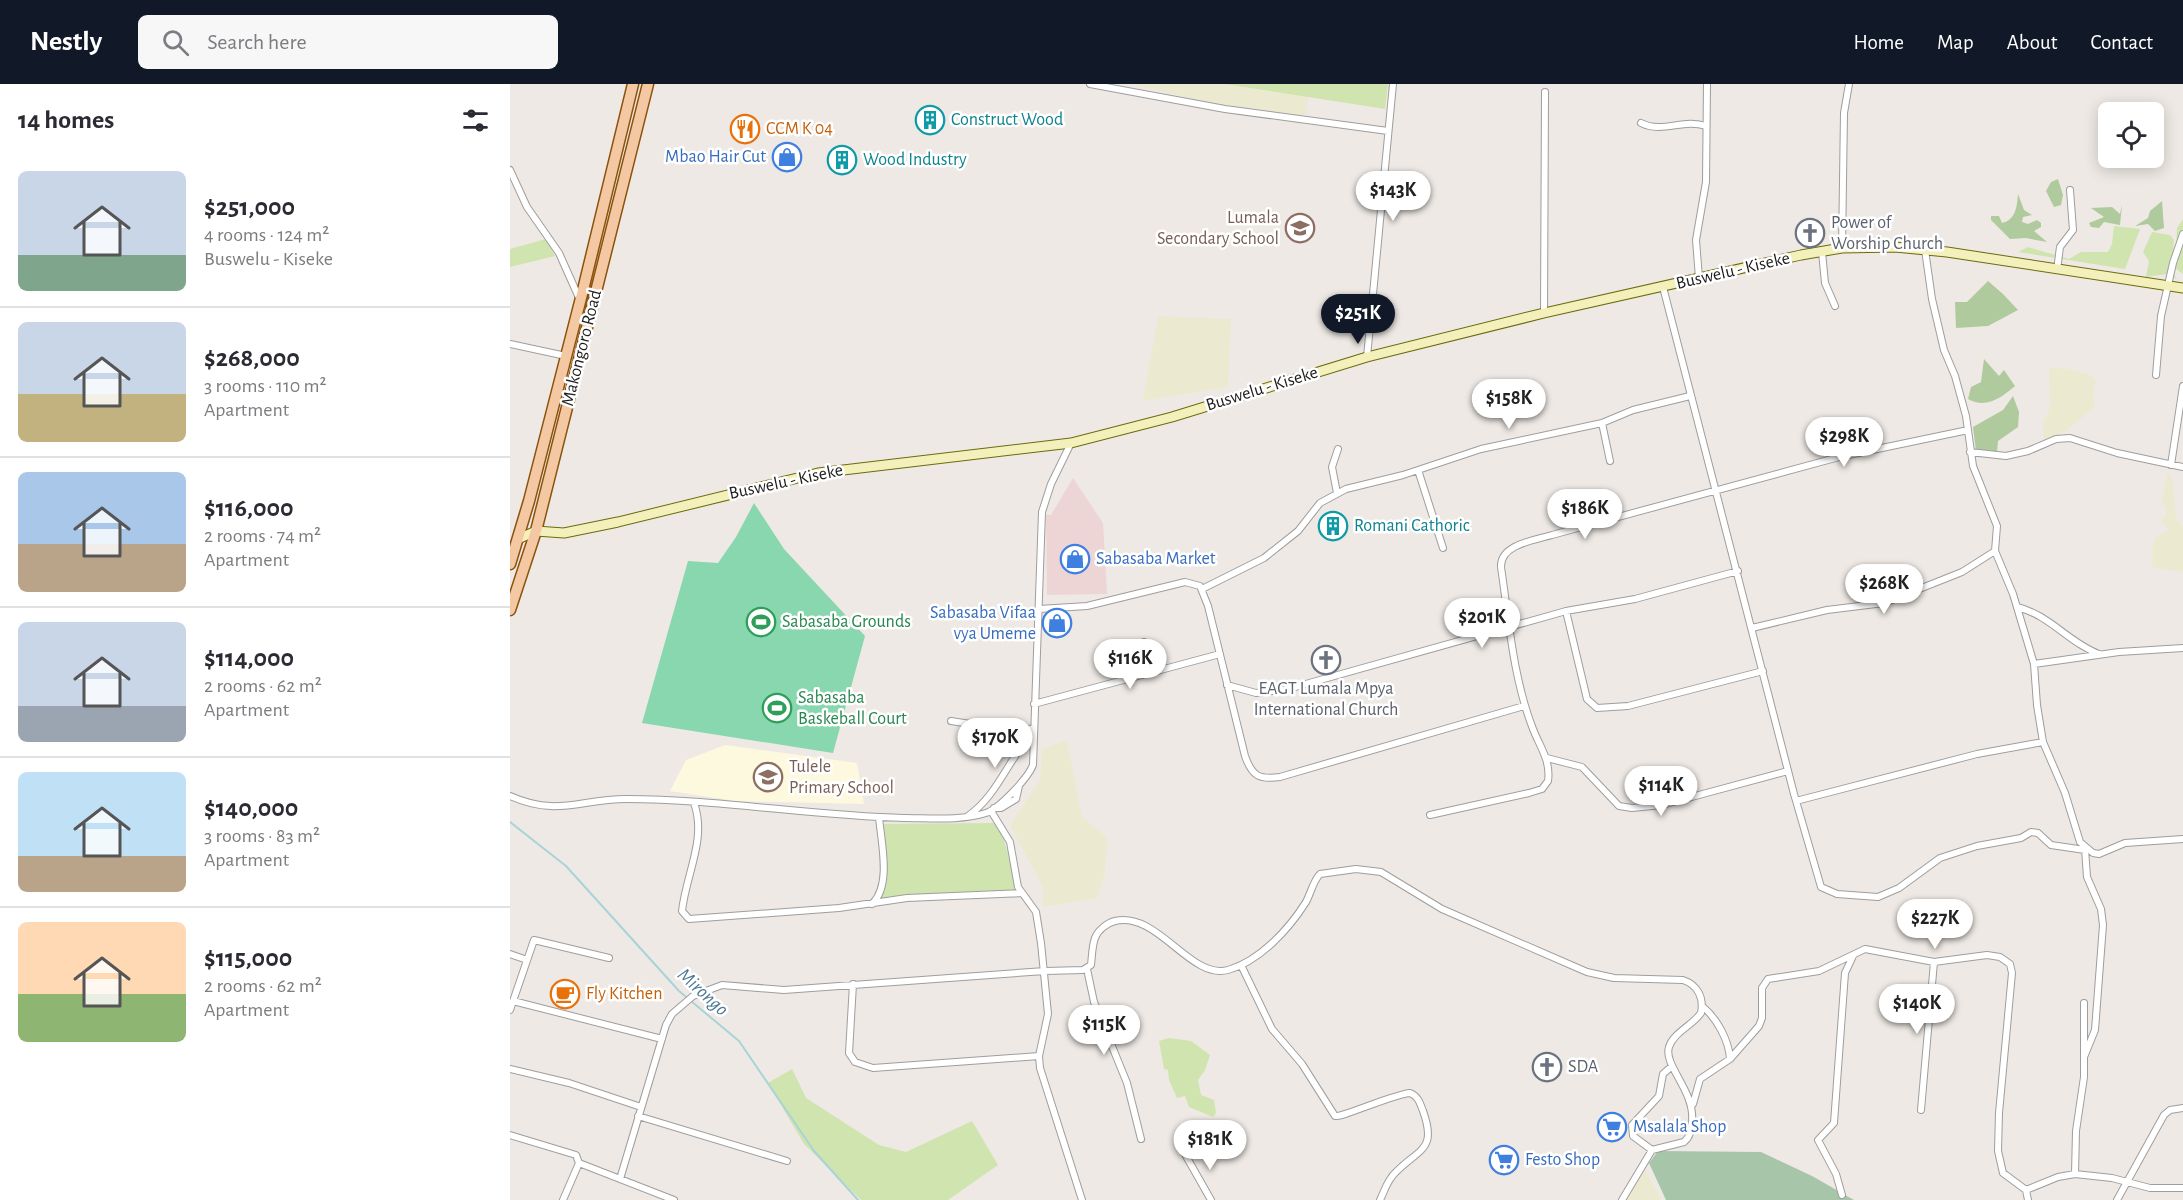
<!DOCTYPE html>
<html lang="en">
<head>
<meta charset="utf-8">
<style>
	:root { --surface:#fff; --page:#f7f7f7; --text:#2b2b33; --muted:#7c7c81; --line:#e1e1e2; --accent:#111827 }
	body { margin:0; font-family:"Alegreya Sans",sans-serif; background:var(--page); color:var(--text); height:100vh; display:flex; flex-direction:column; font-size:22px; white-space:nowrap }
	* { box-sizing:border-box; margin:0 }
	p { font-size:20px; color:var(--muted) }
	.icon { flex:none; width:33px; height:33px; fill:none; stroke:currentColor; stroke-width:2; stroke-linecap:round; stroke-linejoin:round }
	.map { position:relative; flex:1; overflow:hidden }
	.sheet { display:flex; flex-direction:column; background:var(--surface); width:510px }
	.sheet>* { flex:none }
	.controls { position:absolute; left:1588px; top:18px; display:grid; gap:12px }
	.controls a { display:grid; place-items:center; width:66px; height:66px; border-radius:9px; background:var(--surface); box-shadow:0 3px 15px #0003; font-size:30px }
	.price { position:absolute; translate:-50% -51px; padding:0 14px; border-radius:21px; background:#fff; color:#222; font-size:20px; line-height:39px; filter:drop-shadow(0 2px 3px #0008) }
	.price::after { content:''; position:absolute; left:50%; top:36px; width:18px; height:14px; margin-left:-9px; background:inherit; clip-path:polygon(0 0,100% 0,50% 100%) }
	.price.active { background:var(--accent); color:#fff }
	ul { padding:0; list-style:none }
	li { display:flex; align-items:center; gap:18px; height:150px; padding:0 18px }
	li+li { border-top:2px solid var(--line) }
	li span { display:grid; place-items:center; flex:none; width:168px; height:120px; border-radius:9px; color:#555 }
	li>.icon { margin-inline-start:auto }
	span .icon { width:72px; height:72px; fill:#fffc; stroke-width:1 }
	li b { font-size:26px }
	h2 { display:flex; justify-content:space-between; align-items:center; height:72px; padding:0 18px; font-size:26px }
	header { display:flex; align-items:center; gap:36px; box-sizing:border-box; height:84px; padding:0 30px; background:var(--accent); color:#fff }
	header strong { font-size:28px }
	nav { display:flex; gap:33px; margin-inline-start:auto; font-size:21px }
	.search { width:420px; height:54px; background:var(--page); display:flex; align-items:center; gap:15px; box-sizing:border-box; padding:0 21px; border-radius:9px; color:var(--muted); font-size:22px }
	main { display:flex; flex:1; min-height:0 }
	.map>svg:first-child { display:block }
	.commercial { fill:#edd5d6 }
	.education { fill:#fcf9df }
	.farmland { fill:#ebead1 }
	.grass { fill:#cfe4ae }
	.forest { fill:#afca9c }
	.cemetery { fill:#a7c5a8 }
	.pitch { fill:#88d7af }
	.lines { fill:none; stroke-linecap:round; stroke-linejoin:round }
	.stream { stroke:#a8d3d8; stroke-width:2 }
	.street-casing { stroke:#9e9e9e; stroke-width:8 }
	.secondary-casing { stroke:#6b6b0d; stroke-width:11 }
	.primary-casing { stroke:#8b520c; stroke-width:13 }
	.street { stroke:#fff; stroke-width:6 }
	.secondary { stroke:#f4f0bc; stroke-width:9 }
	.primary { stroke:#f4c8a3; stroke-width:10 }
	.labels { text-anchor:middle; dominant-baseline:central; stroke-width:5; stroke-linejoin:round; paint-order:stroke }
	.culture-label { font-size:18px; fill:#0d838f; stroke:#fff; text-anchor:start }
	.food-label { font-size:18px; fill:#c56008; stroke:#fff; text-anchor:start }
	.shop-label { font-size:18px; fill:#366cbe; stroke:#fff; text-anchor:start }
	.education-label { font-size:18px; fill:#785e54; stroke:#fff; text-anchor:end }
	.worship-label { font-size:18px; fill:#5b616d; stroke:#fff; text-anchor:start }
	.street-label { font-size:18px; fill:#1d1d1d; stroke:#fff }
	.leisure-label { font-size:18px; fill:#27864d; stroke:#fff; text-anchor:start }
	.water-label { font-size:20px; font-style:italic; fill:#4c7996; stroke:#fff }
</style>
</head>
<body>
<header>
<strong>Nestly</strong>
<div class="search"><svg class="icon" aria-label="search" viewBox="0 0 24 24"><circle cx="10" cy="10" r="6"/><path d="M15 15l6 6"/></svg>Search here</div>
<nav><a>Home</a><a>Map</a><a>About</a><a>Contact</a></nav>
</header>
<main>
<section class="sheet">
<h2>14 homes<svg class="icon" aria-label="filters" viewBox="0 0 24 24"><path d="M4 7h16M4 17h16"/><circle cx="9" cy="7" r="2"/><circle cx="15" cy="17" r="2"/></svg></h2>
<ul>
<li><span style="background:linear-gradient(#c9d6e8 70%,#7fa58c 0)"><svg class="icon" aria-label="home" viewBox="0 0 24 24"><path d="M3 11l9-7 9 7M6 9v11h12V9"/></svg></span><div><b>$251,000</b><p>4 rooms · 124 m²</p><p>Buswelu - Kiseke</p></div></li>
<li><span style="background:linear-gradient(#c9d6e8 60%,#c2b280 0)"><svg class="icon" aria-label="home" viewBox="0 0 24 24"><path d="M3 11l9-7 9 7M6 9v11h12V9"/></svg></span><div><b>$268,000</b><p>3 rooms · 110 m²</p><p>Apartment</p></div></li>
<li><span style="background:linear-gradient(#a9c7e8 60%,#b9a48a 0)"><svg class="icon" aria-label="home" viewBox="0 0 24 24"><path d="M3 11l9-7 9 7M6 9v11h12V9"/></svg></span><div><b>$116,000</b><p>2 rooms · 74 m²</p><p>Apartment</p></div></li>
<li><span style="background:linear-gradient(#c9d6e8 70%,#9aa5b1 0)"><svg class="icon" aria-label="home" viewBox="0 0 24 24"><path d="M3 11l9-7 9 7M6 9v11h12V9"/></svg></span><div><b>$114,000</b><p>2 rooms · 62 m²</p><p>Apartment</p></div></li>
<li><span style="background:linear-gradient(#bfe0f5 70%,#b9a48a 0)"><svg class="icon" aria-label="home" viewBox="0 0 24 24"><path d="M3 11l9-7 9 7M6 9v11h12V9"/></svg></span><div><b>$140,000</b><p>3 rooms · 83 m²</p><p>Apartment</p></div></li>
<li><span style="background:linear-gradient(#ffd9b3 60%,#8fb573 0)"><svg class="icon" aria-label="home" viewBox="0 0 24 24"><path d="M3 11l9-7 9 7M6 9v11h12V9"/></svg></span><div><b>$115,000</b><p>2 rooms · 62 m²</p><p>Apartment</p></div></li>
</ul>
</section>
<div class="map">
<svg width="1673" height="1116" viewBox="0 0 1673 1116">
	<rect width="100%" height="100%" fill="#eee9e4"/>
	<!-- commercial -->
	<path class="commercial" d="M563 394 593 439 597 510 537 511 536 431H541Z"/>
	<!-- education -->
	<path class="education" d="M215 661 347 679 354 720 226 717 160 707 176 676Z"/>
	<!-- farmland -->
	<path class="farmland" d="M621 0H801L793 41Z
		M648 232 721 235 718 303 633 317Z
		M1539 283 1559 285 1579 290 1586 296 1583 307 1585 323 1556 347 1534 358 1533 339 1540 324Z
		M1658 388 1663 398 1666 434 1673 443V488L1642 483 1643 460 1647 452 1659 446 1650 436 1656 432V423L1651 419Z
		M557 656 572 733 597 754 595 790 587 814 532 823 533 803 500 741 530 696 532 665Z
		M1135 1084 1151 1116H1116L1126 1093Z"/>
	<!-- grass -->
	<path class="grass" d="M715 0H878L875 25Z
		M1673 135V190L1665 184 1667 144Z
		M1604 142 1630 145 1615 185 1508 168 1518 163 1559 175 1571 168H1598L1602 160Z
		M1642 148 1660 151 1664 156 1661 186 1667 195 1657 190 1636 193 1639 177 1633 168Z
		M36 155 45 172 0 183V165Z
		M489 739 509 810 371 815 368 740Z
		M659 954 681 957 700 971 695 986 688 996 691 1011 704 1016 706 1029 703 1033 679 1023 675 1012 667 1014 659 996 658 986 654 985 649 957Z
		M282 985 296 1014 369 1061 396 1068 462 1037 488 1081 438 1116H351L294 1060 258 999Z"/>
	<!-- forest -->
	<path class="forest" d="M1548 95 1553 111 1551 121 1544 123 1536 107 1541 98Z
		M1508 110 1514 126 1522 131 1513 133 1512 138 1518 140 1527 136 1531 139V143L1524 147 1537 158 1516 154 1500 155 1481 136V132H1489L1492 139C1506 136 1507 122 1508 110Z
		M1652 117 1654 144 1645 147 1638 140 1625 142 1638 134 1640 127Z
		M1612 120 1610 141 1594 138 1589 144 1581 143 1579 139 1594 133 1581 124 1602 123 1610 130Z
		M1478 197 1493 210 1508 226 1478 242 1446 244 1445 218H1457Z
		M1474 275 1489 292 1494 286 1505 302C1491 314 1476 325 1458 315L1461 303 1471 298Z
		M1503 312 1509 328 1508 343 1488 357 1487 368 1466 367 1463 343 1493 326Z"/>
	<!-- cemetery -->
	<path class="cemetery" d="M1148 1067 1251 1068 1302 1092 1344 1116H1156L1139 1079Z"/>
	<!-- pitch -->
	<path class="pitch" d="M244 419 274 465 355 552 323 669 132 639 178 477 208 479 226 453Z"/>
	<g class="lines">
		<!-- stream -->
		<path class="stream" d="M0 738 56 782 169 907 229 957 304 1067 348 1116"/>
		<!-- street casing -->
		<g class="street-casing">
			<path id="street" d="M580 0 715 25 878 47
				M1131 39C1153 50 1173 34 1196 42
				M0 86 17 123 49 169 70 216
				M1332 164 1334 29 1339 0
				M1415 166 1422 215 1434 266 1445 292 1456 332 1463 382 1487 442 1485 467 1503 510 1524 580 1527 621 1533 658 1555 709 1570 758 1583 769 1589 770 1615 759 1673 755
				M1312 168 1315 199 1325 222
				M1547 186 1550 163 1563 146 1560 106
				M1189 194 1186 156 1196 98 1197 0
				M1153 203 1284 710 1311 803 1327 810 1368 813 1389 804 1430 774 1467 762 1511 754 1521 748 1528 749 1541 761 1575 766
				M1034 229 1035 8
				M0 260 56 272
				M857 273 883 0
				M1646 291 1651 232 1663 179 1673 150
				M1092 339 1100 377
				M1460 368 1496 372 1518 367 1546 355 1560 354 1607 369 1673 383
				M1661 381 1673 302
				M908 386 933 464
				M827 409 822 383 828 365
				M692 505 754 474 788 447 810 419 836 405 893 391 971 365 1092 339 1123 326 1180 312
				M1507 523C1540 531 1559 559 1589 570
				M529 525 577 522 675 498 690 502 698 522 735 672C742 692 749 696 770 693L1014 622
				M1056 527 1077 615 1087 624 1118 622 1253 587
				M1242 544 1317 526 1374 519 1452 488 1485 467
				M634 558 640 588
				M1524 580 1609 568 1673 564
				M717 601 746 609 778 605 1056 527 1125 515 1228 487
				M524 620 710 570
				M441 637 486 644 523 645
				M1037 674 1072 683 1109 722 1122 724 1152 721 1278 687
				M0 712C47 733 70 715 116 715 209 715 301 732 394 734 420 734 451 737 476 729 489 725 518 694 523 681L532 428 541 400 561 359
				M1286 717 1467 670 1533 658
				M184 719C197 755 176 790 172 827L179 835 329 824 397 814 511 809
				M484 724H491L506 715 509 702
				M481 727 500 758 508 803 526 828 531 859 538 930 529 972 530 984 572 1116
				M920 731 1019 709 1032 705 1038 697C1041 677 1030 663 1023 645 1003 594 999 537 991 483 990 460 1026 456 1042 451L1329 373 1458 346
				M458 732C488 711 498 675 522 650
				M362 820C382 801 371 758 369 733
				M0 870 17 876
				M731 881 762 945 792 980 825 1032C831 1034 884 1010 900 1009 908 1012 910 1019 913 1027 927 1066 910 1064 886 1088 877 1096 875 1106 870 1116
				M577 885 584 918 617 999 631 1055
				M343 900 339 969 345 978 363 984 529 972
				M3 917 152 955
				M1192 922C1207 934 1219 957 1220 975
				M0 926 24 856 99 874
				M1574 973 1585 946 1593 841 1591 825 1577 793 1575 765
				M0 985 59 999 131 1023
				M1183 1020 1190 995 1220 975 1249 942 1252 934V904L1258 895 1309 887 1355 865 1424 878 1477 871 1490 873 1500 880 1502 889 1489 1029 1488 1067 1493 1089 1516 1106 1518 1116
				M1411 1026 1424 878
				M128 1032 277 1077
				M0 1051 66 1071 69 1079 53 1116
				M1142 1066 1123 1052 1122 1041 1149 1012 1153 990 1162 982
				M676 1072 701 1116
				M69 1079 164 1116
				M1565 1090 1566 1047 1574 993V919
				M110 1095 156 941 162 930 183 912 212 901 274 906 535 887 573 886 581 881C582 873 582 862 585 854 588 846 597 839 605 837 648 827 680 896 718 886 750 877 779 845 796 818 801 809 803 797 810 790L846 785 871 788 932 825 1077 888 1104 894 1173 896C1188 901 1194 914 1191 929 1183 941 1163 949 1159 963 1153 981 1185 1007 1182 1037 1181 1045 1181 1052 1174 1058L1142 1066 1112 1116
				M1516 1106 1548 1093 1565 1090 1602 1094 1640 1104H1673
				M1332 1111 1326 1090 1308 1056 1324 1039 1335 889 1343 872
				M1607 1116 1654 1031 1660 1026 1673 1024"/>
		</g>
		<!-- secondary casing -->
		<g class="secondary-casing">
			<path id="secondary" d="M8 455 26 447 54 449 108 438 308 389 561 359 662 333 857 273 1034 229 1291 171 1332 164 1385 163 1437 168 1673 204"/>
		</g>
		<!-- primary casing -->
		<g class="primary-casing">
			<path id="primary" d="M0 480 19 417 72 210 123 0
				M0 526 26 447 138 0"/>
		</g>
		<!-- street -->
		<use href="#street" class="street"/>
		<!-- secondary -->
		<use href="#secondary" class="secondary"/>
		<!-- primary -->
		<use href="#primary" class="primary"/>
	</g>
	<!-- icons -->
	<defs>
		<g id="building-ring" transform="scale(1.5)"><circle r="9.5" fill="#fff" stroke="#0f9aa8" stroke-width="1.5"/><path d="M-4-6H4V6H1V3H-1V6H-4ZM-2.5-4.3h1.7v1.8h-1.7ZM.8-4.3h1.7v1.8H.8ZM-2.5-1h1.7V.8h-1.7ZM.8-1h1.7V.8H.8Z" fill="#0f9aa8"/></g>
		<g id="restaurant-ring" transform="scale(1.5)"><circle r="9.5" fill="#fff" stroke="#e8710a" stroke-width="1.5"/><path d="M-5-6h1v4h1v-4h1v4h1v-4h1v5L-1.5 .5V6h-2V.5L-5-1ZM5-6V6H3V1.5H1.5Q1.5-4 5-6Z" fill="#e8710a"/></g>
		<g id="shop-ring" transform="scale(1.5)"><circle r="9.5" fill="#fff" stroke="#3f7fe0" stroke-width="1.5"/><path d="M-5-2.5h2.3a2.7 3.5 0 0 1 5.4 0H5L5.5 6h-11ZM-1.5-2.5h3a1.5 2.3 0 0 0-3 0Z" fill="#3f7fe0"/></g>
		<g id="school-ring" transform="scale(1.5)"><circle r="9.5" fill="#fff" stroke="#8d6e63" stroke-width="1.5"/><path d="M0-5L7-2L0 1L-7-2ZM-4 1L0 2.5L4 1V4Q0 6-4 4Z" fill="#8d6e63"/></g>
		<g id="church-ring" transform="scale(1.5)"><circle r="9.5" fill="#fff" stroke="#6b7280" stroke-width="1.5"/><path d="M-1.2-6h2.4v3.5h3.3v2.4h-3.3V6h-2.4V-.1h-3.3v-2.4h3.3Z" fill="#6b7280"/></g>
		<g id="stadium-ring" transform="scale(1.5)"><circle r="9.5" fill="#fff" stroke="#2e9e5b" stroke-width="1.5"/><path d="M0-5a6.5 5 0 1 0 0 10a6.5 5 0 1 0 0-10ZM-3.5-1.8h7v3.6h-7Z" fill="#2e9e5b"/></g>
		<g id="cafe-ring" transform="scale(1.5)"><circle r="9.5" fill="#fff" stroke="#e8710a" stroke-width="1.5"/><path d="M-5.5-4.5H6V0H3Q3 3.5 0 3.5H-2.5Q-5.5 3.5-5.5 0ZM3-3.2v2h1.7v-2ZM-6 4.5H4V6H-6Z" fill="#e8710a"/></g>
		<g id="supermarket-ring" transform="scale(1.5)"><circle r="9.5" fill="#fff" stroke="#3f7fe0" stroke-width="1.5"/><path d="M-6-5.5h2.5l.6 2H6L4.5 2H-2.5L-4.4-4H-6ZM-1.5 3.2a1.3 1.3 0 1 0 .1 0ZM3 3.2a1.3 1.3 0 1 0 .1 0Z" fill="#3f7fe0"/></g>
	</defs>
	<g fill-rule="evenodd">
		<use href="#building-ring" x="420" y="36"/>
		<use href="#restaurant-ring" x="235" y="45"/>
		<use href="#shop-ring" x="277" y="73"/>
		<use href="#building-ring" x="332" y="76"/>
		<use href="#school-ring" x="790" y="144"/>
		<use href="#church-ring" x="1300" y="149"/>
		<use href="#building-ring" x="823" y="442"/>
		<use href="#shop-ring" x="565" y="475"/>
		<use href="#stadium-ring" x="251" y="538"/>
		<use href="#shop-ring" x="547" y="539"/>
		<use href="#church-ring" x="816" y="576"/>
		<use href="#stadium-ring" x="267" y="624"/>
		<use href="#school-ring" x="258" y="693"/>
		<use href="#cafe-ring" x="55" y="910"/>
		<use href="#church-ring" x="1037" y="983"/>
		<use href="#supermarket-ring" x="1102" y="1043"/>
		<use href="#supermarket-ring" x="994" y="1076"/>
	</g>
	<g class="labels">
		<!-- culture labels -->
		<g class="culture-label">
			<text x="441" y="36">Construct Wood</text>
			<text x="353" y="76">Wood Industry</text>
			<text x="844" y="442">Romani Cathoric</text>
		</g>
		<!-- food labels -->
		<g class="food-label">
			<text x="256" y="45">CCM K 04</text>
			<text x="76" y="910">Fly Kitchen</text>
		</g>
		<!-- shop labels -->
		<g class="shop-label">
			<text x="256" y="73" text-anchor="end">Mbao Hair Cut</text>
			<text x="586" y="475">Sabasaba Market</text>
			<text x="526" y="529" text-anchor="end">Sabasaba Vifaa<tspan x="526" dy="21">vya Umeme</tspan></text>
			<text x="1123" y="1043">Msalala Shop</text>
			<text x="1015" y="1076">Festo Shop</text>
		</g>
		<!-- education labels -->
		<g class="education-label">
			<text x="769" y="134">Lumala<tspan x="769" dy="21">Secondary School</tspan></text>
			<text x="279" y="683" text-anchor="start">Tulele<tspan x="279" dy="21">Primary School</tspan></text>
		</g>
		<!-- worship labels -->
		<g class="worship-label">
			<text x="1321" y="139">Power of<tspan x="1321" dy="21">Worship Church</tspan></text>
			<text x="816" y="605" text-anchor="middle">EAGT Lumala Mpya<tspan x="816" dy="21">International Church</tspan></text>
			<text x="1058" y="983">SDA</text>
		</g>
		<!-- street labels -->
		<g class="street-label">
			<text transform="translate(1223 187) rotate(-13)">Buswelu - Kiseke</text>
			<text transform="translate(72 264) rotate(-76)">Makongoro Road</text>
			<text transform="translate(752 305) rotate(-17)">Buswelu - Kiseke</text>
			<text transform="translate(276 398) rotate(-12)">Buswelu - Kiseke</text>
		</g>
		<!-- leisure labels -->
		<g class="leisure-label">
			<text x="272" y="538">Sabasaba Grounds</text>
			<text x="288" y="614">Sabasaba<tspan x="288" dy="21">Baskeball Court</tspan></text>
		</g>
		<!-- water labels -->
		<g class="water-label">
			<text transform="translate(193 908) rotate(42)">Mirongo</text>
		</g>
	</g>
</svg>
<div class="controls">
<a><svg class="icon" aria-label="locate" viewBox="0 0 24 24"><circle cx="12" cy="12" r="6"/><path d="M12 2v4M12 18v4M2 12h4M18 12h4"/></svg></a>
</div>
<b class="price" style="left:883px;top:138px">$143K</b>
<b class="price active" style="left:848px;top:261px">$251K</b>
<b class="price" style="left:999px;top:346px">$158K</b>
<b class="price" style="left:1334px;top:384px">$298K</b>
<b class="price" style="left:1075px;top:456px">$186K</b>
<b class="price" style="left:1374px;top:531px">$268K</b>
<b class="price" style="left:972px;top:565px">$201K</b>
<b class="price" style="left:620px;top:606px">$116K</b>
<b class="price" style="left:485px;top:685px">$170K</b>
<b class="price" style="left:1151px;top:733px">$114K</b>
<b class="price" style="left:1425px;top:866px">$227K</b>
<b class="price" style="left:1407px;top:951px">$140K</b>
<b class="price" style="left:594px;top:972px">$115K</b>
<b class="price" style="left:700px;top:1087px">$181K</b>
</div>
</main>
</body>
</html>
